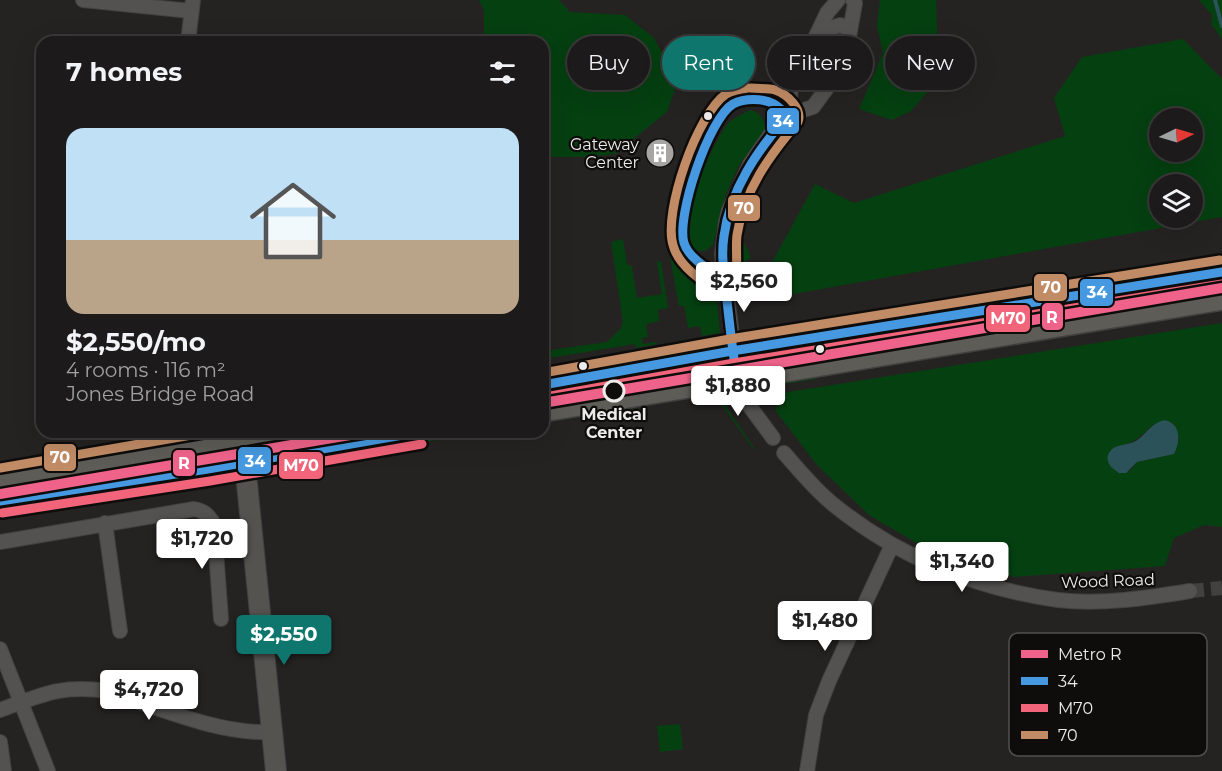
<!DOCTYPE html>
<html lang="en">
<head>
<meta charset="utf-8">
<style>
	:root { --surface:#1c1a1a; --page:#252323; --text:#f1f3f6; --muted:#a0a1a2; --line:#3a3839; --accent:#0f766e }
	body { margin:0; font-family:Montserrat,sans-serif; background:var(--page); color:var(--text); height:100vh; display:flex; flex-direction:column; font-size:22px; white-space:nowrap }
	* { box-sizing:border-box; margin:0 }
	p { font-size:20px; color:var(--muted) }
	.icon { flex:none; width:33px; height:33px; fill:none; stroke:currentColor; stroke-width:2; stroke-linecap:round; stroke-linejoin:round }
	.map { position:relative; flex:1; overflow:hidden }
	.drawer { position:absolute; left:36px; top:36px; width:513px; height:402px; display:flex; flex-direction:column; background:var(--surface); border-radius:18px; box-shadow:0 6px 24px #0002,0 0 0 2px var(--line) }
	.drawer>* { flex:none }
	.hud { position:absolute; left:567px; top:36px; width:564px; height:54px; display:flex; gap:12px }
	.needle { width:39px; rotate:85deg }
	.controls { position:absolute; left:1149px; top:108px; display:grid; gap:12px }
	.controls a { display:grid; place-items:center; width:54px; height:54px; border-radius:50%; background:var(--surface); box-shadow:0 6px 24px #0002,0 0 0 2px var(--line); font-size:30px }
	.price { position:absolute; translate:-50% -51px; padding:0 14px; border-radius:6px; background:#fff; color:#222; font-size:20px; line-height:39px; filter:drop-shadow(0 2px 3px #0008) }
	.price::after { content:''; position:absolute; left:50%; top:36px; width:18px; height:14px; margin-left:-9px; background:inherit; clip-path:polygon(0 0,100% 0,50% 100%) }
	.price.active { background:var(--accent); color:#fff }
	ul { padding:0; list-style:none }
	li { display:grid; align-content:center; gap:12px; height:318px; padding:0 30px }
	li+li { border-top:2px solid var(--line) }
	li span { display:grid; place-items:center; height:186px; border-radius:18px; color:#555 }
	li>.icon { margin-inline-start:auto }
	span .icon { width:108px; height:108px; fill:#fffc; stroke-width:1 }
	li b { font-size:26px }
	h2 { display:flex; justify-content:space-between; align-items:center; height:72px; padding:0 30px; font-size:26px }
	.pill { padding:0 21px; border-radius:27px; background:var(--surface); box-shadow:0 6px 24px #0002,0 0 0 2px var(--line); font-size:21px; line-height:54px }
	.pill.active { background:var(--accent); color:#fff }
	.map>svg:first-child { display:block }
	.green { fill:#054011; fill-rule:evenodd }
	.water { fill:#2a5258 }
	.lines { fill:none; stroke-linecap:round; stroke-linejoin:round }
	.stream { stroke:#2a5258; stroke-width:4 }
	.street-tunnel { stroke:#434140; stroke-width:14; stroke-dasharray:14 7; stroke-linecap:butt }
	.street-casing { stroke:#434140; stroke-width:16 }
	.secondary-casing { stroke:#434140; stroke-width:22 }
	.primary-casing { stroke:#434140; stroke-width:24 }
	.street { stroke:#535251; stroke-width:14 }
	.secondary { stroke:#545350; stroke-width:20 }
	.primary { stroke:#5e5c56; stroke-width:21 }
	.bus-1-casing { stroke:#0e0d0c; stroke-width:14 }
	.bus-2-casing { stroke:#0e0d0c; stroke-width:14 }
	.bus-3-casing { stroke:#0e0d0c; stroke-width:14 }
	.bus-1 { stroke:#4699e1; stroke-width:9 }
	.bus-2 { stroke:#f1647a; stroke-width:9 }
	.bus-3 { stroke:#c18c65; stroke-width:9 }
	.metro-1-casing { stroke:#0e0d0c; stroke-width:15 }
	.metro-1 { stroke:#ef638a; stroke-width:10 }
	.bus-dot { fill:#edebea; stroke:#0e0d0c; stroke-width:2 }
	.stop-dot { fill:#0e0d0c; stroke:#edebea; stroke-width:3 }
	.labels { text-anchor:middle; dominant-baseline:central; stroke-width:4.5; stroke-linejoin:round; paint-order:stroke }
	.poi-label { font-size:16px; fill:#edebea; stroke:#0e0d0c; text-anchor:end }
	.stop-label { font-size:16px; font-weight:bold; fill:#edebea; stroke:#0e0d0c }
	.street-label { font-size:16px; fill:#edebea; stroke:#0e0d0c }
	.key { fill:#0e0d0c; stroke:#51504f; stroke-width:1.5 }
	.key-label { font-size:16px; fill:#edebea }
	.line-badge { stroke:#0e0d0c; stroke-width:2 }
	.badge-label { font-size:16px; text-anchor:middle; font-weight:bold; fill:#fff }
</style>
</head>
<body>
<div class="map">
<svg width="1222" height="771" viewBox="0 0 1222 771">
	<rect width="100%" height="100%" fill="#252322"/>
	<!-- green -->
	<path class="green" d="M479 0H559L570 12 625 15 654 38 663 55 680 75 667 112 615 154 584 157H543V42H484V10Z
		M880 0H936L939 79 911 111 892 120 859 109 883 53 877 26Z
		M1199 0H1222V39L1211 24 1212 15Z
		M1183 39 1222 79V217L761 300 763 279 815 184 854 203 1065 136 1054 98 1082 57ZM1160 118H1192V152H1160ZM1160 184H1192V218H1160Z
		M749 110C759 111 765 119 765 129L738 167 726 194 713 245 705 251C702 251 699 251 696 250 666 237 714 143 726 126 730 119 742 115 749 110Z
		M775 153 778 155 762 182 756 178 770 156Z
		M748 195 755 198 738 231 751 257 739 268 735 270 734 243Z
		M672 228C672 256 699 264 712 286 719 299 718 319 720 333L702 336 700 326 688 328 684 306H679L665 229Z
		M623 239 627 264 632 267 637 298 662 294 657 262 661 261 668 308 658 310 659 321 646 324 648 337 642 338 643 344 656 342 657 344 636 348 635 344 543 359V351L607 342 621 328 623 322 611 242Z
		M1222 323V527L1204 525 1174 538 1165 566 1014 577 920 545 869 515 817 465 775 410 782 393ZM1164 420 1174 425 1179 439 1174 454 1137 462 1129 472 1122 445C1140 443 1147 425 1164 420Z
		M697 344 698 349 643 358 628 355Z
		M816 376V379L772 386 759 401V392H764L771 383Z
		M718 399H721L754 448 753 449Z
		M634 404 637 408 543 423V420Z
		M469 432H487L291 463 286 465 278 473 276 467 285 463Z
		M680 724 683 749 660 752 657 726Z"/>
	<!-- water -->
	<path class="water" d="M1164 420C1181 423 1181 441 1174 454L1137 462 1126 473H1119L1111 467C1108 462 1106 458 1109 453 1115 443 1127 446 1136 441 1146 434 1152 423 1164 420Z"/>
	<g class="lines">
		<!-- stream -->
		<path class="stream" d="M1215 0 1222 26"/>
		<!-- street-tunnel -->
		<path class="street-tunnel" d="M1190 591 1222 588"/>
		<!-- street casing -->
		<g class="street-casing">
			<path id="street" d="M83 0 191 11
				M818 33 840 25 850 29
				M188 42 193 0
				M808 57C822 59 826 65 832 78
				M788 115 791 89 827 13 838 0
				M773 438 748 404 737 378 722 254 726 222 729 210 750 164 773 131 788 115 813 107 827 88 847 48 855 3 853 0
				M784 453C800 471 815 490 834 505 898 557 977 589 1058 600 1101 605 1147 598 1190 591
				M105 523 120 631
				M0 542 194 509C205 511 208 515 214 524L221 619
				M0 649 48 771
				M0 710C41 695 62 684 107 691 156 707 221 735 272 732
				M0 742 4 771
				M807 771 816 715 829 681 892 545"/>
		</g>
		<!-- secondary casing -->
		<g class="secondary-casing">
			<path id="secondary" d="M240 439 247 484 276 771"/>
		</g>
		<!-- primary casing -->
		<g class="primary-casing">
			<path id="primary" d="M543 385 732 351 1222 272
				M543 411 1222 299
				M0 480 280 432
				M0 501 208 469 420 432"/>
		</g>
		<!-- street -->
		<use href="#street" class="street"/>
		<!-- secondary -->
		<use href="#secondary" class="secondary"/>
		<!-- primary -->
		<use href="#primary" class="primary"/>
		<!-- bus-1 casing -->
		<g class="bus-1-casing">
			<path id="bus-1" d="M724 279C710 270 689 259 684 243 676 216 709 118 733 104 744 98 763 98 774 104 779 107 783 111 788 115 758 150 730 189 724 236 721 255 724 272 726 291 729 320 732 349 737 378
				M543 385 732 351 1222 272
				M0 501 208 469 420 432"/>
		</g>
		<!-- bus-2 casing -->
		<g class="bus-2-casing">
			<path id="bus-2" d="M545 397 734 363 1222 284
				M2 513 210 481 422 444"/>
		</g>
		<!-- bus-3 casing -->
		<g class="bus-3-casing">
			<path id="bus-3" d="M748 88C740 89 733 90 726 94 697 114 663 212 673 245 678 265 703 284 722 291L731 289C740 279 735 249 737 235 744 190 770 155 798 122 803 109 787 94 775 90 768 88 759 89 751 88
				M543 373 730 339 1220 260
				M0 468 209 432"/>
		</g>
		<!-- bus-1 -->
		<use href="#bus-1" class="bus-1"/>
		<!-- bus-2 -->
		<use href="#bus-2" class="bus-2"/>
		<!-- bus-3 -->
		<use href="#bus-3" class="bus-3"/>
		<!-- metro-1 casing -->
		<g class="metro-1-casing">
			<path id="metro-1" d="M543 403 1222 288
				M0 494 368 432"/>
		</g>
		<!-- metro-1 -->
		<use href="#metro-1" class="metro-1"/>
	</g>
	<!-- icons -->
	<defs>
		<g id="building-disc" transform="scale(1.5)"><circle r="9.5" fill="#a7a5a4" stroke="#0e0d0c"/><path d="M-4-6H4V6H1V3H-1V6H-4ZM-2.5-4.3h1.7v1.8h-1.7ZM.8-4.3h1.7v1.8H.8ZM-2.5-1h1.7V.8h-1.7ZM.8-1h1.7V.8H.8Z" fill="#fff"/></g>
	</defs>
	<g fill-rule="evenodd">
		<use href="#building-disc" x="660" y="153"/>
	</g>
	<!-- markers -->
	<g class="bus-dot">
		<circle cx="708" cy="116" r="5"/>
		<circle cx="820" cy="349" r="5"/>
		<circle cx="583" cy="366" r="5"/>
	</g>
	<circle class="stop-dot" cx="614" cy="391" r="10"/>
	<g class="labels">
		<!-- poi labels -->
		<g class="poi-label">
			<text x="639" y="144">Gateway<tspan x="639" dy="18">Center</tspan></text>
		</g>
		<!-- stop labels -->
		<g class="stop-label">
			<text x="614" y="414">Medical<tspan x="614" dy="18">Center</tspan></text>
		</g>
		<!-- street labels -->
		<g class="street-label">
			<text transform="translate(1108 581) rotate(-2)">Wood Road</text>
		</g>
	</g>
	<!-- legend -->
	<rect x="1009" y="633" width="198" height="123" rx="9" class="key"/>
	<rect x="1021" y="650" width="27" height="8" fill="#ef638a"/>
	<rect x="1021" y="677" width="27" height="8" fill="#4699e1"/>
	<rect x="1021" y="704" width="27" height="8" fill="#f1647a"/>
	<rect x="1021" y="731" width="27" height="8" fill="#c18c65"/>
	<g class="key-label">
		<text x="1058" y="660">Metro R</text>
		<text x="1058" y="687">34</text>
		<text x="1058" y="714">M70</text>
		<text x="1058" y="741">70</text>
	</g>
	<g class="line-badge">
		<rect x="766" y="107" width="34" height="28" rx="6" fill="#4699e1"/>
		<rect x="727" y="194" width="34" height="28" rx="6" fill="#c18c65"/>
		<rect x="1033" y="273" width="35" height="29" rx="6" fill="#c18c65"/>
		<rect x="1079" y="278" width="35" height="29" rx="6" fill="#4699e1"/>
		<rect x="1041" y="302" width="23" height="29" rx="6" fill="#ef638a"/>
		<rect x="985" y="304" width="46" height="29" rx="6" fill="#f1647a"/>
		<rect x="43" y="443" width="34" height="29" rx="6" fill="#c18c65"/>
		<rect x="237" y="446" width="35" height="29" rx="6" fill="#4699e1"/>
		<rect x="172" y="449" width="24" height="28" rx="6" fill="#ef638a"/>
		<rect x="278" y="451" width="46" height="29" rx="6" fill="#f1647a"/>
	</g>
	<g class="badge-label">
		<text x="783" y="127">34</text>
		<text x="744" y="214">70</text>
		<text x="1051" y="293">70</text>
		<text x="1097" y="298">34</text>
		<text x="1052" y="323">R</text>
		<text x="1008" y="324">M70</text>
		<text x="60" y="463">70</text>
		<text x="255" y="467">34</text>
		<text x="184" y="469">R</text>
		<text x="301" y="471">M70</text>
	</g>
</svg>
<div class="controls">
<a><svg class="needle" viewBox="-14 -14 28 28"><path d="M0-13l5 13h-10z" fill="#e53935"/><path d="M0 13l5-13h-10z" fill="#a0a1a2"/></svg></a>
<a><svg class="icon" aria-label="layers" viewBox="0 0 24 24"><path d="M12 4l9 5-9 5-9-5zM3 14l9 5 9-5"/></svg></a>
</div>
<b class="price" style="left:744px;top:313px">$2,560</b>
<b class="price" style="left:738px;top:417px">$1,880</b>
<b class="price" style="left:202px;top:570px">$1,720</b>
<b class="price" style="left:962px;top:593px">$1,340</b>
<b class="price" style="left:825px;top:652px">$1,480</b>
<b class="price active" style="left:284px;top:666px">$2,550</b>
<b class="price" style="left:149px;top:721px">$4,720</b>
<div class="hud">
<a class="pill">Buy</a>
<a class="pill active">Rent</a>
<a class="pill">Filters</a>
<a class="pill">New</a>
</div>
<section class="drawer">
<h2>7 homes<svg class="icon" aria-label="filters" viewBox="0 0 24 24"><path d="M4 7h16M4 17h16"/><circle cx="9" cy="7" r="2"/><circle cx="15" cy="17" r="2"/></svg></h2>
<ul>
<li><span style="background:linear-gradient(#bfe0f5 60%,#b9a48a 0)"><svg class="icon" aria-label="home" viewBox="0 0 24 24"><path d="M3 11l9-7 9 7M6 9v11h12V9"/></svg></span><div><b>$2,550/mo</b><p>4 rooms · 116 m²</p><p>Jones Bridge Road</p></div></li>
</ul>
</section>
</div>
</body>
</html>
